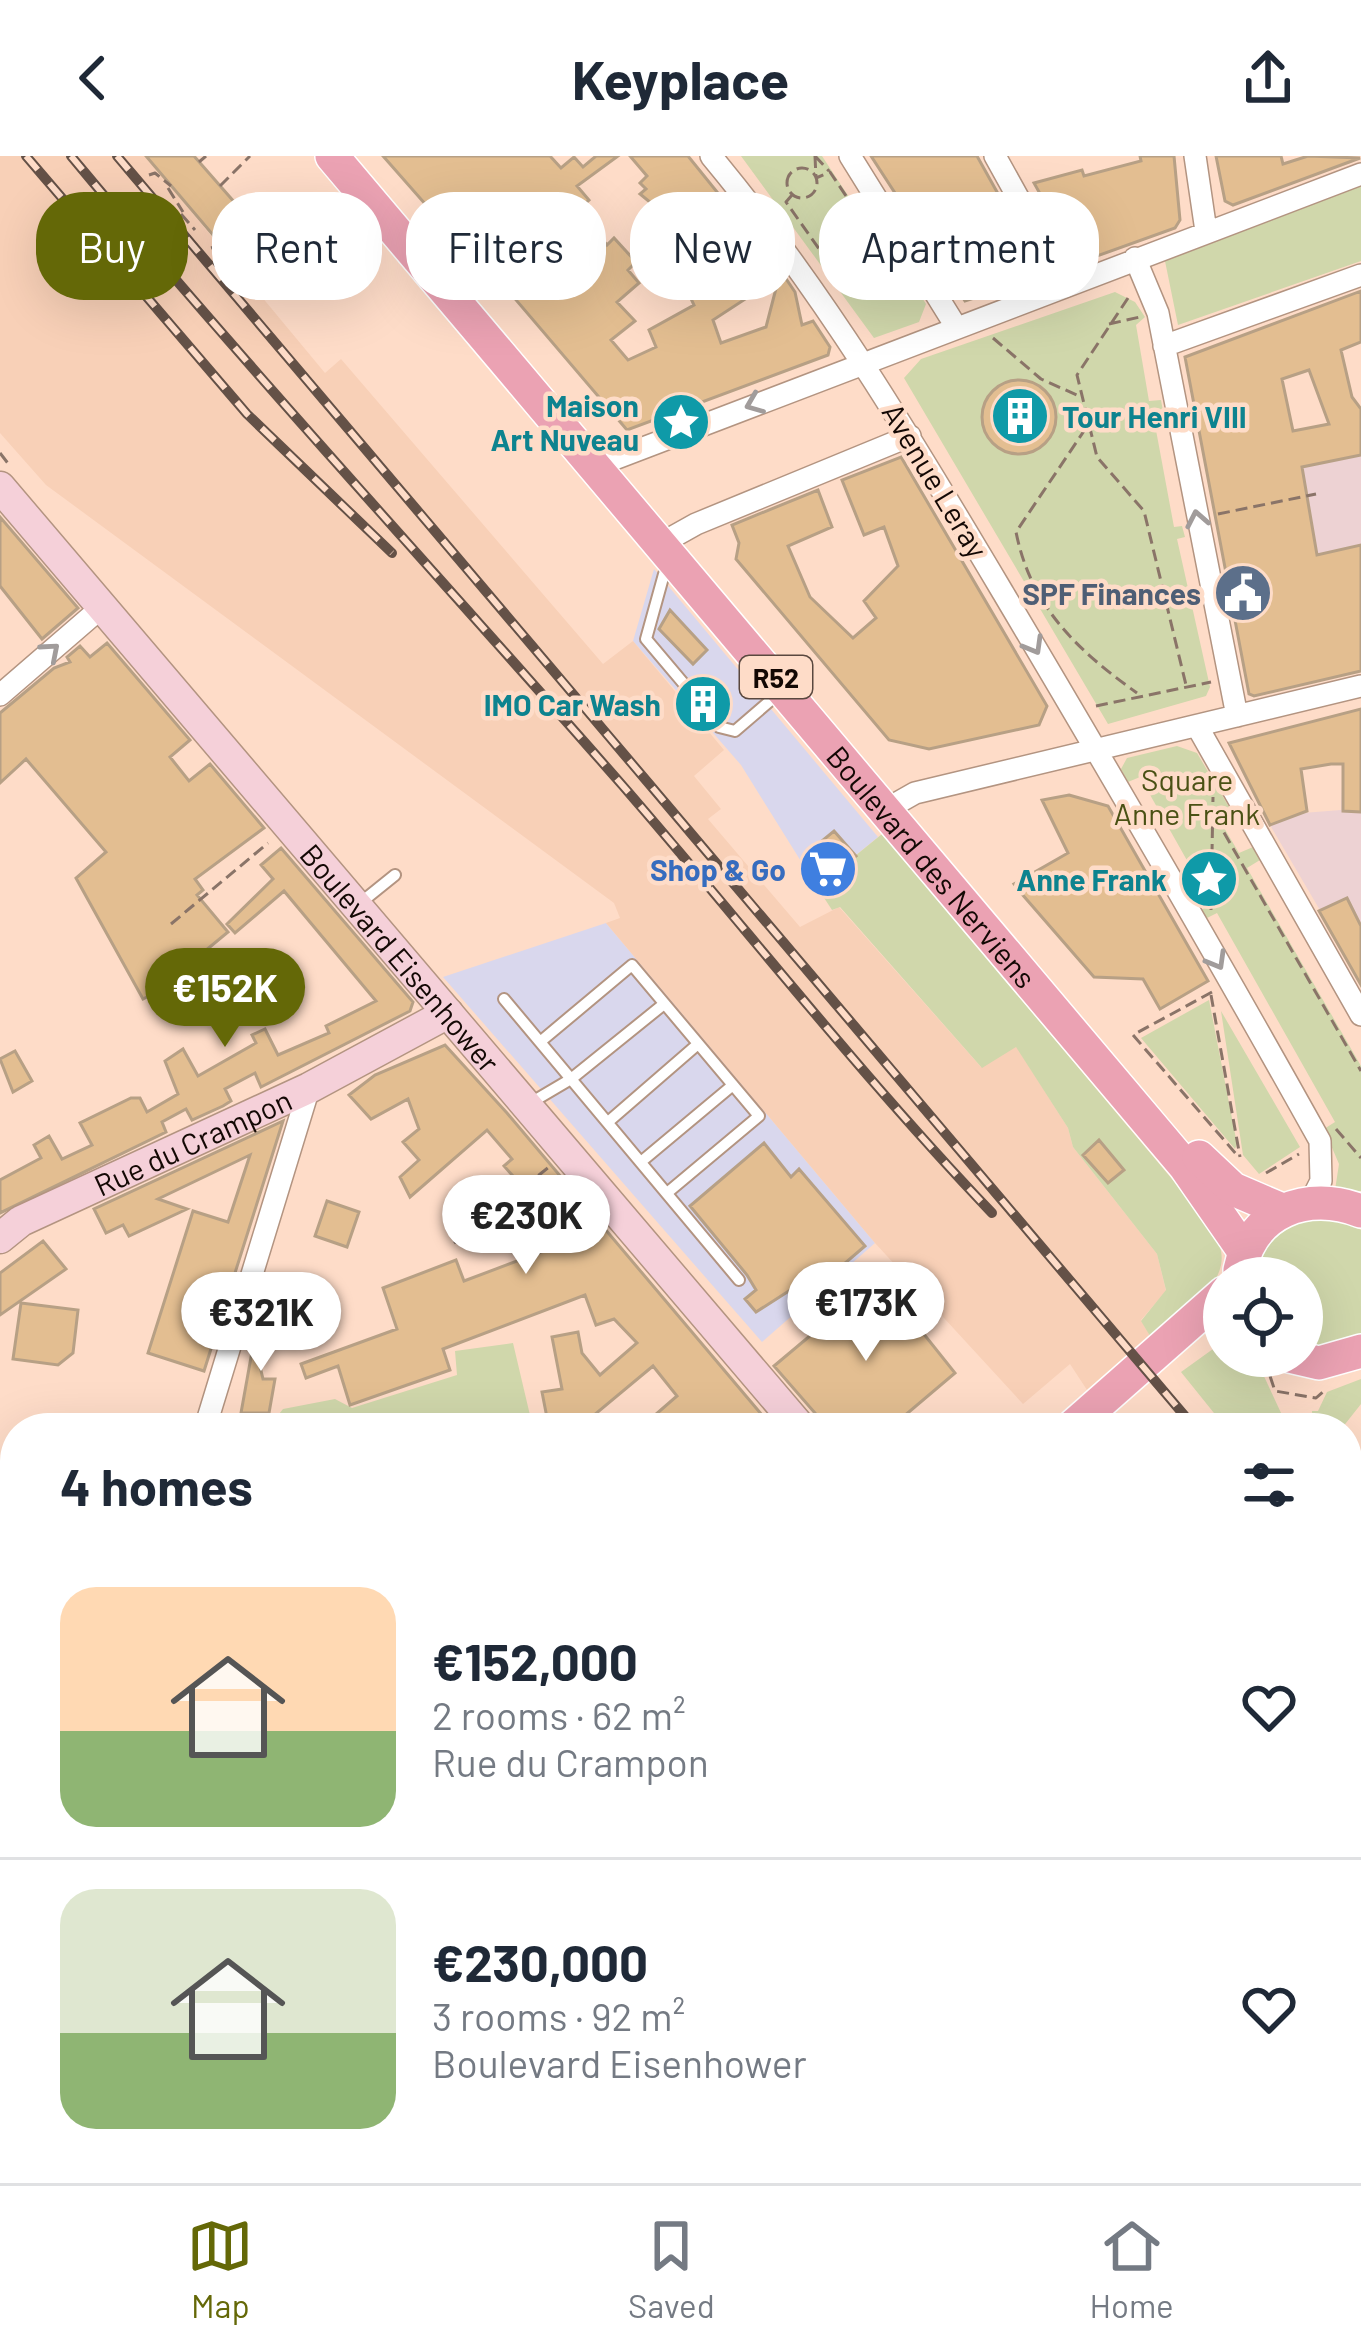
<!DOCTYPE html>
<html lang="en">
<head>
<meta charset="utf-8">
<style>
	:root { --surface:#fff; --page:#f6f6f7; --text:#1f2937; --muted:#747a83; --line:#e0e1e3; --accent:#646807 }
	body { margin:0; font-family:Barlow,sans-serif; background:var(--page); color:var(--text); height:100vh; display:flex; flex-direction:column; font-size:45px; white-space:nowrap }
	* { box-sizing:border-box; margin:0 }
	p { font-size:39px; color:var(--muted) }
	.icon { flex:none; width:66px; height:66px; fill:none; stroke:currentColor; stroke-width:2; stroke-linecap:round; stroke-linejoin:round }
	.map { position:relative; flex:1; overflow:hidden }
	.side { position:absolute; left:0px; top:1257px; width:1362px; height:771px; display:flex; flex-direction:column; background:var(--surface); border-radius:48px 48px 0 0; box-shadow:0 12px 48px #0002 }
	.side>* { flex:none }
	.banner { position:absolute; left:36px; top:36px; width:1290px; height:108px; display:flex; gap:24px }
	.tools { position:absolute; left:1203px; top:1101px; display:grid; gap:24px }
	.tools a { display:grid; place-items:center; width:120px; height:120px; border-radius:50%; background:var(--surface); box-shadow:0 12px 48px #0002; font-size:60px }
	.price { position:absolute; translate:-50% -102px; padding:0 27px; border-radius:42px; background:#fff; color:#222; font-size:39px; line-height:78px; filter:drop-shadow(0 3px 6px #0008) }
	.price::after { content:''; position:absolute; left:50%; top:72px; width:36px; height:27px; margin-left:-18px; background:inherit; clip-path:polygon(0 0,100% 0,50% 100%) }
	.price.selected { background:var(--accent); color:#fff }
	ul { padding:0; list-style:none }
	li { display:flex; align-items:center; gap:36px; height:300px; padding:0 60px }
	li+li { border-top:3px solid var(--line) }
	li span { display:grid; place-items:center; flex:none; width:336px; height:240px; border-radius:36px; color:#555 }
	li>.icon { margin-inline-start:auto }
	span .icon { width:144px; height:144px; fill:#fffc; stroke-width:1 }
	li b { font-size:51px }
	h2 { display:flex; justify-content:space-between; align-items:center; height:144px; padding:0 60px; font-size:51px }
	.tag { padding:0 42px; border-radius:48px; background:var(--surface); box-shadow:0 12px 48px #0002; font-size:42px; line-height:108px }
	.tag.selected { background:var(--accent); color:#fff }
	header { display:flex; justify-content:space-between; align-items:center; height:156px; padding:0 60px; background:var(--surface); font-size:54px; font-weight:700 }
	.tab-bar { display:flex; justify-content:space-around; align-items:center; height:168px; border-top:3px solid var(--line); background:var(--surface); font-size:33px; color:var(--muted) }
	.tab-bar a { display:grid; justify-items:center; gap:6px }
	.tab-bar .selected { color:var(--accent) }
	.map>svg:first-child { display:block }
	.commercial { fill:#d9d7ed }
	.built { fill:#f8d0b7 }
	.education { fill:#edd2d3 }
	.green { fill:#d0d7ab }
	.building { fill:#e3be91; stroke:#b7a085; stroke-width:3; fill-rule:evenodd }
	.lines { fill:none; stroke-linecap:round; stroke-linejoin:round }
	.lane-casing { stroke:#b39481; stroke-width:14 }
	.street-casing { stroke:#b39481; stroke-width:24 }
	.secondary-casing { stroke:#b39481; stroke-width:33 }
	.primary-casing { stroke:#fff; stroke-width:36 }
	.path { stroke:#8a7468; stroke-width:3; stroke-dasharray:12 6; stroke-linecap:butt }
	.lane { stroke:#fff; stroke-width:10 }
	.street { stroke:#fff; stroke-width:21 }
	.secondary { stroke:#f5d0d9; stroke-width:30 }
	.primary { stroke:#eba2b3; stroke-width:33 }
	.rail-casing { stroke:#645147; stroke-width:10 }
	.rail { stroke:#fedcc8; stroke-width:6; stroke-dasharray:18; stroke-linecap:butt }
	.oneway { stroke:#a19c9b }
	.labels { text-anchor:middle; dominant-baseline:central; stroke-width:9; stroke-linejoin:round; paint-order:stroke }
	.shield { fill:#fedcc8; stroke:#5a483f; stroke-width:3 }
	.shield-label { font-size:27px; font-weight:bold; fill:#130804 }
	.culture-label { font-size:30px; font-weight:bold; fill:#0d838f; stroke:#fedcc8; text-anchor:end }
	.street-label { font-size:30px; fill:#130804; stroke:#fedcc8 }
	.service-label { font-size:30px; font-weight:bold; fill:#4e5e75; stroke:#fedcc8; text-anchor:end }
	.park-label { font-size:30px; fill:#4a5114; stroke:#fedcc8 }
	.shop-label { font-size:30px; font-weight:bold; fill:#366cbe; stroke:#fedcc8; text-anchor:end }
</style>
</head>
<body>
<header><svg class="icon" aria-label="back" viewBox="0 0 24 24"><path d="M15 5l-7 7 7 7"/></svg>Keyplace<svg class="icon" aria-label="share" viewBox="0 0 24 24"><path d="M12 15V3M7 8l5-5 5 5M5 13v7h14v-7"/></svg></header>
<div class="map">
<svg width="1361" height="2027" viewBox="0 0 1361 2027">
	<rect width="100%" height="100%" fill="#fedcc8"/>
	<!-- commercial -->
	<path class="commercial" d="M654 413 878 681 817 731 741 609 633 485Z
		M606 767 875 1087 762 1186 443 821Z"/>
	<!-- built -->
	<path class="built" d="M0 0H145L325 217 341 203 603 508 633 485 724 594 694 620 721 653 708 663 800 771 839 751 981 911 1016 890 1068 972 1073 991 1157 1098 1166 1135 1141 1164 1150 1180 1087 1234 1070 1208 1023 1248 875 1087 606 767 620 762 614 747 46 329 0 277Z"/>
	<!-- education -->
	<path class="education" d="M1361 256V389L1317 399 1300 311 1336 267Z
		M1361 553V810L1341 790 1270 669 1290 658 1341 654 1343 607Z"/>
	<!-- green -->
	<path class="green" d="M741 0H822L916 143 921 140 926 148 919 166 874 182Z
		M1361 30V105L1178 169 1165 105 1169 102Z
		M1115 136 1135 146 1145 161 1136 169 1149 245 1161 244 1163 255 1153 258 1174 371 1182 370 1185 381 1177 383 1210 531 1206 540 1108 568 904 222 921 203Z
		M1177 590 1197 597 1232 656 1220 665 1239 697 1253 691 1260 704 1247 712 1361 910V1035L1335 1034 1339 1008 1324 973 1335 966 1217 757 1205 763 1200 755 1211 747 1140 621 1128 626 1121 613 1127 602Z
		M882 678 1193 1048C1201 1060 1213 1074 1219 1088 1235 1129 1176 1161 1150 1180L1141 1165 1166 1134 1157 1098 1073 991 1068 972 1016 891 982 912 840 751 832 754 817 731Z
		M1209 844 1237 988 1235 993 1141 882Z
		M1221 855 1300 991 1259 1018 1243 999Z
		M1340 1063 1361 1074V1181L1337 1194 1302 1192V1122H1253C1269 1068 1287 1065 1340 1063Z
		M513 1187 533 1272H268L283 1253 335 1243 352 1252 457 1219 455 1195Z
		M1213 1193 1249 1203 1262 1216 1288 1272H1226L1181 1216Z
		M1361 1223V1248L1342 1272H1313L1312 1255H1318L1327 1236Z
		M1347 1505 1361 1522V1810L1354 1820 1361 1854 1347 1865Z"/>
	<!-- building -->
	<path class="building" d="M146 0H194L236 48 241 43 270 76 236 106Z
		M383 0H550L561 12 574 1 583 11 596 0H618L577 30 589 44 578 54 607 89 614 82 636 106 628 114 639 127 617 146 635 165 611 184 628 204 656 191 649 174 694 149 675 108 695 83 640 38 646 33 640 27 647 20 630 0H688L780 114 795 136 802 169 813 165 830 191 828 199 627 274 453 70 448 74ZM779 121 766 171 721 187 713 164Z
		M871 0H977L1041 115 1039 121 965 145Z
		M1140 0H1174L1180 64 1175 72 1083 105 1076 102 1034 27 1082 14 1084 20 1141 5Z
		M1216 0H1281L1283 8 1308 0 1360 2 1233 49 1225 45Z
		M1361 135V186L1341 194 1352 241 1361 253V299L1302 311 1317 399 1361 389V515L1254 540 1249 538 1185 201ZM1309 214 1329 268 1293 275 1282 223Z
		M982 261a37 37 0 1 1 74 0a37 37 0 1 1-74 0Z
		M901 301 1047 550 1039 569 929 593 889 584 736 403 739 387 732 369 818 334 832 371 788 390 810 441 853 482 876 462 864 445 898 410 884 371 864 379 842 324Z
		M0 361 78 452 42 483 0 430Z
		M670 454 707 494 693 508 659 473Z
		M107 487 190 584 170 601 189 625 210 608 264 672 195 723 203 734 197 739 228 776 188 809 192 817 143 843 76 722 106 696 26 603 0 627V557L54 512 70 506 67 501 80 490 90 501Z
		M1361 553V656L1343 655V608H1331L1301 613 1307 655 1270 669 1229 587Z
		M1069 639 1108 650 1208 825 1160 853 1143 823 1094 821 1021 737 1014 728 1068 697 1042 644Z
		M834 675 856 700 824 726 806 698Z
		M281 692 413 846 410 855 261 931 255 917 225 933 231 945 223 950 192 964 186 953 162 966 166 976 0 1057V1024L41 1002 34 989 49 980 62 1003 92 989 80 967 131 942H140L147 956 178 938 165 905 183 893 198 920 256 887 252 879 265 873 278 899 329 877 326 870 376 845 284 735 235 777 227 768 273 723 261 709Z
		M1347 742 1361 770V829L1319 755Z
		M445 889 507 957 773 1272H640L677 1240 653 1210 594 1259 596 1272H549L542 1236 562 1233 552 1181 578 1176 582 1197 600 1219 637 1187 614 1163 596 1169 585 1139 443 1193 450 1214 350 1249 338 1210 306 1222 301 1208 397 1173 383 1132 456 1104 464 1125 602 1073 549 1067 540 1055 534 1061 522 1048 531 1040 504 1010 512 1003 487 974 410 1041 400 1021 419 1004 403 986 419 973 408 943 371 963 349 939 375 919Z
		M15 895 32 925 13 936 0 903Z
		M283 965 204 1215 148 1197 193 1055 228 1066 250 999 158 1043 187 1053 129 1080 123 1069 106 1077 94 1053Z
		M1099 984 1124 1014 1108 1027 1083 999Z
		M764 987 791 1021 799 1013 865 1090 802 1144 792 1133 756 1156 745 1143 756 1134 747 1119 690 1050Z
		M327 1045 359 1056 347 1091 315 1080Z
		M43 1085 66 1113 0 1159V1117Z
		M879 1122 955 1217 890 1272H828L774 1210Z
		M21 1147 78 1154 73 1197 58 1209 13 1203Z
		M284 1169 280 1190 257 1198 263 1223H275L269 1257H241L255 1179Z
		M13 1572 15 1694 2 1730 0 1608Z
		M1347 1933H1361V2027H1347Z
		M76 2013H131L134 2027H42L41 2019Z
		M212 2013H334L335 2020 300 2027H214Z
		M1169 2013H1236L1237 2027H1170Z"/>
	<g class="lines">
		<!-- lane casing -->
		<g class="lane-casing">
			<path id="lane" d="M664 418 646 483 684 528
				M719 571 735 575 771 544
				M359 748 395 719
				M504 843 540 886
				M664 848 571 923 540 886 632 809 759 960 667 1037
				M532 946 571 923 739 1124
				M608 966 698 888
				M642 1005 733 929"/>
		</g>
		<!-- street casing -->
		<g class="street-casing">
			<path id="street" d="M711 0C825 137 914 287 1005 440 1112 620 1218 802 1320 985L1321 1025 1311 1045
				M850 0 955 169
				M995 0 1066 128
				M1195 0 1206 75
				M1135 102 1158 157 1237 560
				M1164 190 1361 119
				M596 310 1361 18
				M662 387 696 368 910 280
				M0 539 102 451
				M1197 570 1361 859
				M885 654 915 637 1361 530
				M205 1272 309 932
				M0 2013 15 2011
				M385 2013 387 2027"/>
		</g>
		<!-- secondary casing -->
		<g class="secondary-casing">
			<g id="secondary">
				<path id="s1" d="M0 331 801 1272"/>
				<path id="s2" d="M0 1082 21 1065 309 932 448 857"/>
				<path d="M0 1813 15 1767"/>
			</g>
		</g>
		<!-- primary casing -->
		<g class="primary-casing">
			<g id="primary">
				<path id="s3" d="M332 0 1185 1010 1244 1095"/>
				<path d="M1199 1001 1233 1033 1282 1054"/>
				<path d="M1240 1114C1252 1055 1307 1034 1361 1055"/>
				<path d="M1289 1200 1319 1207 1361 1195"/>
				<path d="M1071 1272 1224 1137"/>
				<path d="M1147 2013 1149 2027"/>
			</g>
		</g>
		<!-- path -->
		<path class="path" d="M815 0 816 22 830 16 889 104
			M815 0 829 15
			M199 6 206 0
			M787 27a15 15 0 1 1 30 0a15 15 0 1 1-30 0Z
			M149 19 155 17 171 30
			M220 30 250 0
			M168 32 183 56
			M792 39 786 46 824 100 912 140
			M181 58 195 74
			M150 74 175 104
			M144 80 157 69
			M211 92 221 89
			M124 96 149 125
			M118 102 131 91
			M169 109 181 98
			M143 131 156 120
			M1128 142 1077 219 1097 301 1144 355 1186 529
			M1109 168 1140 161
			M993 182 1041 223 1079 240
			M1086 272 1016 376C1031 451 1077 494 1137 537
			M0 297 10 310
			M1218 358 1316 338
			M1096 550 1211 526
			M1215 661 1361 915
			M1211 754 1213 641
			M171 768 268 687
			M1212 836 1133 879 1237 999
			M1211 839 1240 1001
			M1336 973 1361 1002
			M1266 1017 1299 998
			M454 1087 549 1011
			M1255 1200 1266 1212
			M1270 1220 1275 1235 1316 1242 1325 1234
			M1347 1555 1361 1576"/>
		<!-- lane -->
		<use href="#lane" class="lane"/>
		<!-- street -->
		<use href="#street" class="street"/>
		<!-- secondary -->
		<use href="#secondary" class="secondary"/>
		<!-- primary -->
		<use href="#primary" class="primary"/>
		<!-- rail casing -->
		<g class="rail-casing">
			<path id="rail" d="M26 0 247 258 392 397
				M71 0C250 215 439 420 623 630 746 772 862 921 992 1057
				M117 0 1195 1272
				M1347 1450 1361 1467"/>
		</g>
		<!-- rail -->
		<use href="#rail" class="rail"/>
	</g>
	<!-- one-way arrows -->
	<defs><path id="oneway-chevron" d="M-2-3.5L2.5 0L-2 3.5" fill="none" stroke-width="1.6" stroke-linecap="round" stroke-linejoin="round" transform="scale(3)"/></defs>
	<g class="oneway">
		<use href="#oneway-chevron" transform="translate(754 248) rotate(158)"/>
		<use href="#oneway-chevron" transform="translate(1197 363) rotate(-101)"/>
		<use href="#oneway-chevron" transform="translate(1034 490) rotate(60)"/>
		<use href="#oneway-chevron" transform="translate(51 495) rotate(-41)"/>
		<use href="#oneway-chevron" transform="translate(1217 805) rotate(60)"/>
	</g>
	<!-- icons -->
	<defs>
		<g id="building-disc" transform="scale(3)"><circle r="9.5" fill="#0f9aa8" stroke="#fedcc8"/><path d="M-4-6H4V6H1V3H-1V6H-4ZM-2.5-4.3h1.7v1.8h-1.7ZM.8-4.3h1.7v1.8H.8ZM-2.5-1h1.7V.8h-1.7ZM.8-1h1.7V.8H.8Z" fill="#fff"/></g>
		<g id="sight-disc" transform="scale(3)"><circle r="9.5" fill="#0f9aa8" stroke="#fedcc8"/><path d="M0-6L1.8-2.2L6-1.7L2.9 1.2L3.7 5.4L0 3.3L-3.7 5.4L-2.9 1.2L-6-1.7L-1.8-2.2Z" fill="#fff"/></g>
		<g id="civic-disc" transform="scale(3)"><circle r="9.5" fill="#5c6f8a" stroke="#fedcc8"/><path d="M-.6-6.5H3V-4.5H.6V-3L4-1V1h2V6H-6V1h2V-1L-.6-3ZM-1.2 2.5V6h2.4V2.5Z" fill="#fff"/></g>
		<g id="supermarket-disc" transform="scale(3)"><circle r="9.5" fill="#3f7fe0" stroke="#fedcc8"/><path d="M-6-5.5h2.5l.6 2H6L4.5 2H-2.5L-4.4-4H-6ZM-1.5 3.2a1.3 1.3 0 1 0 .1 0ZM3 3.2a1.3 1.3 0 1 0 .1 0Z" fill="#fff"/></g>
	</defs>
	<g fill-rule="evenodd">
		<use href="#building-disc" x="1020" y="260"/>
		<use href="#sight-disc" x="681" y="266"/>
		<use href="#civic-disc" x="1243" y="437"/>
		<use href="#building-disc" x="703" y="548"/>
		<use href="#supermarket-disc" x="828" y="713"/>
		<use href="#sight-disc" x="1209" y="723"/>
	</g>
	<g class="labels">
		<!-- shield labels -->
		<rect class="shield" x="740" y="500" width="72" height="42" rx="9"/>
		<g class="shield-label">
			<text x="776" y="521">R52</text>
		</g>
		<!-- culture labels -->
		<g class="culture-label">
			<text x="639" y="249">Maison<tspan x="639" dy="34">Art Nuveau</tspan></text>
			<text x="1062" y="260" text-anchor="start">Tour Henri VIII</text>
			<text x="661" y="548">IMO Car Wash</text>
			<text x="1167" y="723">Anne Frank</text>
		</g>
		<!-- street labels -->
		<g class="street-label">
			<text transform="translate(936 324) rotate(59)">Avenue Leray</text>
			<text stroke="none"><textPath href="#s3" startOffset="930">Boulevard des Nerviens</textPath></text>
			<text stroke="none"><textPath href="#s1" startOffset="618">Boulevard Eisenhower</textPath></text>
			<text stroke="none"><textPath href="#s2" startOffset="216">Rue du Crampon</textPath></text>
		</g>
		<!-- service labels -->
		<g class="service-label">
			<text x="1201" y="437">SPF Finances</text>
		</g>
		<!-- park labels -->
		<g class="park-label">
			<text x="1187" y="623">Square<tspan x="1187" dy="34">Anne Frank</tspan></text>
		</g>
		<!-- shop labels -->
		<g class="shop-label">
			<text x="786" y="713">Shop &amp; Go</text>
		</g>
	</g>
</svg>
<div class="tools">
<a><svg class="icon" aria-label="locate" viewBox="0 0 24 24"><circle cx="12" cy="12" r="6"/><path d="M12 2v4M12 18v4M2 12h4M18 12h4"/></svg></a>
</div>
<b class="price selected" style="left:225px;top:894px">€152K</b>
<b class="price" style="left:526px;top:1121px">€230K</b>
<b class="price" style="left:866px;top:1208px">€173K</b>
<b class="price" style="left:261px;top:1218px">€321K</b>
<div class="banner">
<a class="tag selected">Buy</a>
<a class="tag">Rent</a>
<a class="tag">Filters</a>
<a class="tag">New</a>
<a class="tag">Apartment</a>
</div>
<section class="side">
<h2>4 homes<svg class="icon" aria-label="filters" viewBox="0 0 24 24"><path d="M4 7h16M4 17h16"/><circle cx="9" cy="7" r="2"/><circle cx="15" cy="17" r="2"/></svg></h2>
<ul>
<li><span style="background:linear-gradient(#ffd9b3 60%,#8fb573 0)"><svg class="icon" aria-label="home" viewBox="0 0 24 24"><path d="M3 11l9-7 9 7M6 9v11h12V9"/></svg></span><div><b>€152,000</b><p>2 rooms · 62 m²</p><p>Rue du Crampon</p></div><svg class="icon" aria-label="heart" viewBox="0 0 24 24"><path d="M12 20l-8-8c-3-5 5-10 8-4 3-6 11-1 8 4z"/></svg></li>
<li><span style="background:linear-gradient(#dfe7d0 60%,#8fb573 0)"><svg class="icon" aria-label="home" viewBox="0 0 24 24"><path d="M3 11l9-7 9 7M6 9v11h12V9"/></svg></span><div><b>€230,000</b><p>3 rooms · 92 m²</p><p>Boulevard Eisenhower</p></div><svg class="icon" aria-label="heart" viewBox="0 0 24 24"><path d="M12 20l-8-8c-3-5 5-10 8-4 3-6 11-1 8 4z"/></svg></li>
</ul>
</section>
</div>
<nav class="tab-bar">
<a class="selected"><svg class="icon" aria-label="map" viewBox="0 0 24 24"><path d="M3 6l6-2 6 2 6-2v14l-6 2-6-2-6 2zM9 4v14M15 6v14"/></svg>Map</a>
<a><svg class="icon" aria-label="saved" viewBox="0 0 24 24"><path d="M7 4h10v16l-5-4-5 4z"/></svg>Saved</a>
<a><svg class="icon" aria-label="home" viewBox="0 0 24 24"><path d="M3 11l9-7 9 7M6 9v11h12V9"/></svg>Home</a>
</nav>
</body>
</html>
